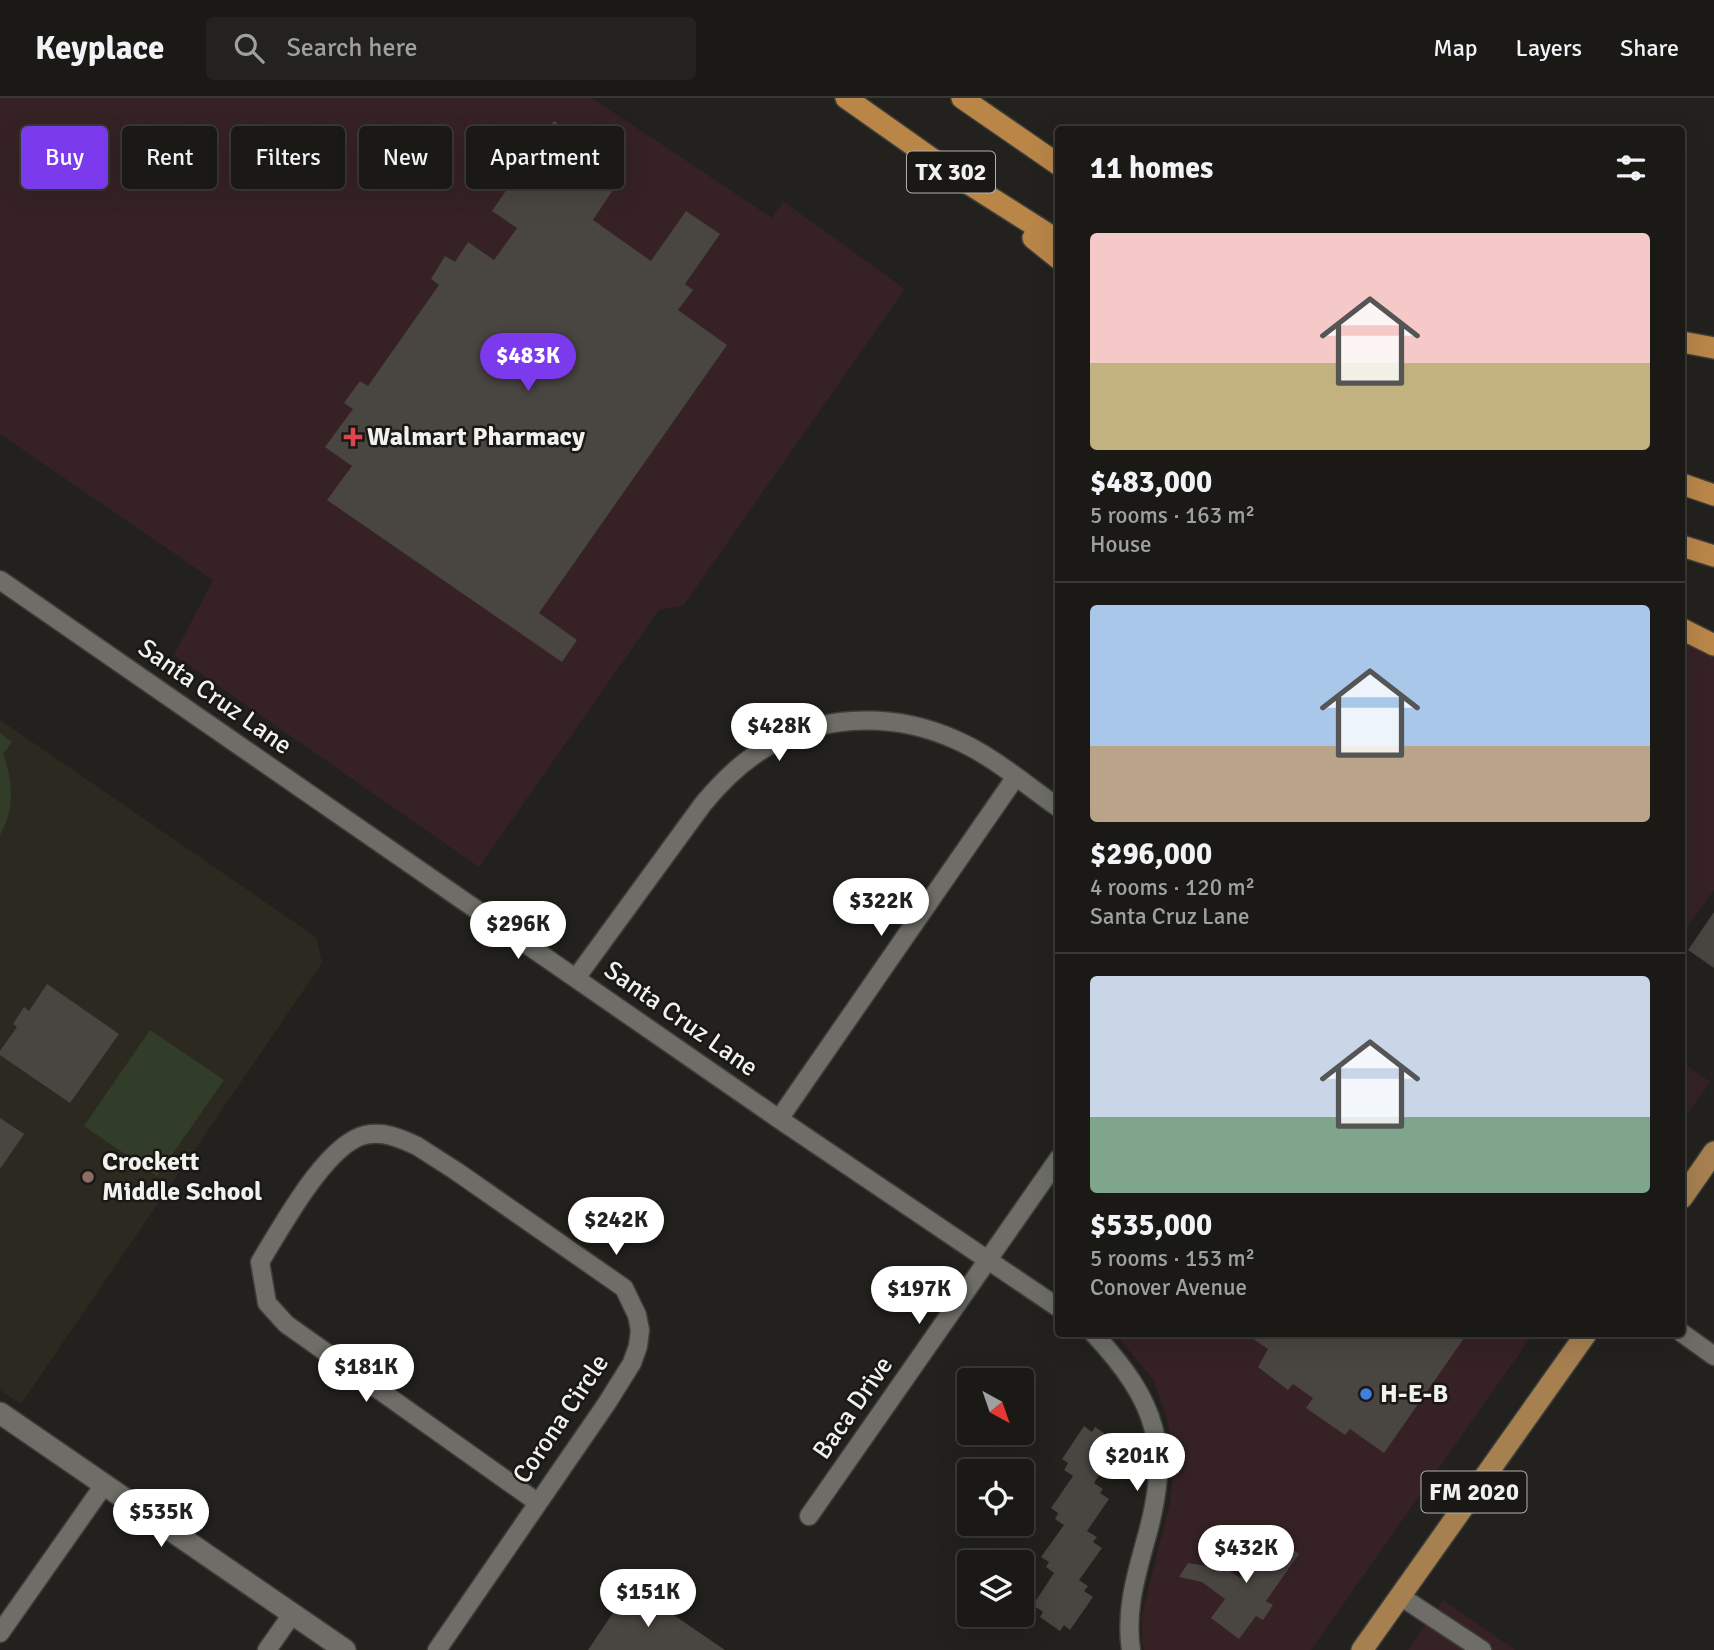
<!DOCTYPE html>
<html lang="en">
<head>
<meta charset="utf-8">
<style>
	:root { --surface:#1a1916; --page:#23221f; --text:#f1f3f6; --muted:#9fa0a1; --line:#383835; --accent:#7c3aed }
	body { margin:0; font-family:Signika,sans-serif; background:var(--page); color:var(--text); height:100vh; display:flex; flex-direction:column; font-size:26px; white-space:nowrap }
	* { box-sizing:border-box; margin:0 }
	p { font-size:23px; color:var(--muted) }
	.icon { flex:none; width:38px; height:38px; fill:none; stroke:currentColor; stroke-width:2; stroke-linecap:round; stroke-linejoin:round }
	.map { position:relative; flex:1; overflow:hidden }
	.details { position:absolute; left:1055px; top:28px; width:630px; height:1211px; display:flex; flex-direction:column; background:var(--surface); border-radius:7px; box-shadow:0 7px 28px #0002,0 0 0 2px var(--line) }
	.details>* { flex:none }
	.hud { position:absolute; left:21px; top:28px; width:665px; height:63px; display:flex; gap:14px }
	.needle { width:46px; rotate:140deg }
	.tools { position:absolute; left:957px; top:1270px; display:grid; gap:14px }
	.tools a { display:grid; place-items:center; width:77px; height:77px; border-radius:7px; background:var(--surface); box-shadow:0 7px 28px #0002,0 0 0 2px var(--line); font-size:35px }
	.price { position:absolute; translate:-50% -60px; padding:0 16px; border-radius:24px; background:#fff; color:#222; font-size:23px; line-height:46px; filter:drop-shadow(0 2px 4px #0008) }
	.price::after { content:''; position:absolute; left:50%; top:42px; width:21px; height:16px; margin-left:-10px; background:inherit; clip-path:polygon(0 0,100% 0,50% 100%) }
	.price.on { background:var(--accent); color:#fff }
	ul { padding:0; list-style:none }
	li { display:grid; align-content:center; gap:14px; height:371px; padding:0 35px }
	li+li { border-top:2px solid var(--line) }
	li span { display:grid; place-items:center; height:217px; border-radius:7px; color:#555 }
	li>.icon { margin-inline-start:auto }
	span .icon { width:126px; height:126px; fill:#fffc; stroke-width:1 }
	li b { font-size:30px }
	h2 { display:flex; justify-content:space-between; align-items:center; height:84px; padding:0 35px; font-size:30px }
	.chip { padding:0 24px; border-radius:7px; background:var(--surface); box-shadow:0 7px 28px #0002,0 0 0 2px var(--line); font-size:24px; line-height:63px }
	.chip.on { background:var(--accent); color:#fff }
	header { display:flex; align-items:center; gap:42px; box-sizing:border-box; height:98px; padding:0 35px; background:var(--surface); border-bottom:2px solid var(--line) }
	header strong { font-size:33px }
	nav { display:flex; gap:38px; margin-inline-start:auto; font-size:24px }
	.search { width:490px; height:63px; background:var(--page); display:flex; align-items:center; gap:18px; box-sizing:border-box; padding:0 24px; border-radius:7px; color:var(--muted); font-size:26px }
	.map>svg:first-child { display:block }
	.commercial { fill:#362224 }
	.built { fill:#2c2a20 }
	.green { fill:#313d29 }
	.building { fill:#494541 }
	.lines { fill:none; stroke-linecap:round; stroke-linejoin:round }
	.minor-casing { stroke:#3e3e3a; stroke-width:21 }
	.tertiary-casing { stroke:#3e3e3a; stroke-width:24 }
	.primary-casing { stroke:#3e3e3a; stroke-width:24 }
	.trunk-casing { stroke:#3e3e3a; stroke-width:24 }
	.minor { stroke:#6e6d67; stroke-width:18 }
	.tertiary { stroke:#6e6d67; stroke-width:21 }
	.primary { stroke:#a78050; stroke-width:21 }
	.trunk { stroke:#ba8648; stroke-width:21 }
	.health-dot { fill:#e0444e; stroke:#191814; stroke-width:2.5 }
	.education-dot { fill:#8d6e63; stroke:#191814; stroke-width:2.5 }
	.shop-dot { fill:#3f7fe0; stroke:#191814; stroke-width:2.5 }
	.labels { text-anchor:middle; dominant-baseline:central; stroke-width:5; stroke-linejoin:round; paint-order:stroke }
	.shield { fill:#191814; stroke:#b0b0ad; stroke-width:2 }
	.shield-label { font-size:24px; font-weight:bold; fill:#f1f1ee }
	.poi-label { font-size:26px; font-weight:bold; fill:#f1f1ee; stroke:#191814; text-anchor:start }
	.street-label { font-size:26px; fill:#f1f1ee; stroke:#191814 }
</style>
</head>
<body>
<header>
<strong>Keyplace</strong>
<div class="search"><svg class="icon" aria-label="search" viewBox="0 0 24 24"><circle cx="10" cy="10" r="6"/><path d="M15 15l6 6"/></svg>Search here</div>
<nav><a>Map</a><a>Layers</a><a>Share</a></nav>
</header>
<div class="map">
<svg width="1714" height="1552" viewBox="0 0 1714 1552">
	<rect width="100%" height="100%" fill="#22211d"/>
	<!-- commercial -->
	<path class="commercial" d="M0 0H592L772 120 783 103 905 191 683 508 659 512 479 769 174 557 213 482 0 336Z
		M1682 543 1714 558V792L1682 837Z
		M1682 964 1710 984 1682 1024Z
		M1115 1236H1533L1311 1552H1144L1142 1542V1516L1170 1405 1174 1357 1167 1320 1153 1281Z
		M1443 1502 1515 1552H1408Z"/>
	<!-- built -->
	<path class="built" d="M0 622 316 839 322 865 21 1306 0 1292Z"/>
	<!-- green -->
	<path class="green" d="M0 635 12 644 3 656C13 684 15 710 0 737Z
		M150 932 224 982 157 1078 84 1028Z"/>
	<!-- building -->
	<path class="building" d="M554 23 625 74 593 122 651 163 686 113 720 136 685 186 693 192 678 212 727 247 539 515 577 542 562 564 327 402 352 368 325 349 353 311 344 305 360 283 368 288 439 187 431 181 445 158 455 164 468 144 494 162 517 130 492 113Z
		M1714 814V870L1688 852Z
		M47 886 119 936 70 1005 0 957V953L17 929 13 926 24 909 29 913Z
		M0 1020 24 1036 0 1071Z
		M1246 1236H1467L1384 1355 1350 1331 1345 1337 1306 1310 1313 1300 1293 1286 1288 1292 1258 1269 1268 1251Z
		M1084 1328 1092 1334 1095 1329 1115 1343 1111 1349 1116 1352 1094 1385 1103 1391 1100 1395 1109 1401 1087 1433 1097 1439 1093 1444 1102 1450 1079 1482 1088 1488 1084 1493 1093 1499 1070 1532 1064 1527 1060 1533 1040 1519 1043 1514 1033 1507 1054 1475 1046 1469 1049 1464 1041 1459 1064 1427 1055 1421 1058 1415 1051 1410 1073 1378 1064 1372 1068 1365 1062 1361Z
		M1270 1435 1299 1456 1266 1503 1273 1507 1263 1522 1256 1518 1239 1541 1211 1520 1225 1501 1202 1484 1179 1479 1188 1465 1227 1471 1240 1480Z
		M631 1488 725 1552H588Z"/>
	<g class="lines">
		<!-- minor casing -->
		<g class="minor-casing">
			<path id="minor" d="M0 482 779 1021 1059 1210
				M576 880 703 706C718 688 733 672 753 658 811 615 892 613 956 642 993 658 1026 687 1059 710
				M779 1021 1015 680
				M1682 1235 1714 1258
				M1094 1236C1157 1304 1172 1350 1146 1441 1136 1478 1125 1513 1131 1552
				M809 1418 1059 1060
				M1400 1498 1482 1552
				M0 1535 104 1387
				M267 1552 293 1515
				M437 1552 607 1305 632 1265 638 1248 640 1232 637 1217 624 1190 456 1073 417 1048C400 1040 384 1033 365 1037 326 1046 281 1130 260 1164L267 1205 286 1226 537 1404"/>
		</g>
		<!-- tertiary casing -->
		<g class="tertiary-casing">
			<path id="tertiary" d="M0 1315 345 1552"/>
		</g>
		<!-- primary casing -->
		<g class="primary-casing">
			<path id="primary" d="M1682 1100 1714 1054
				M1362 1552 1586 1236"/>
		</g>
		<!-- trunk casing -->
		<g class="trunk-casing">
			<path id="trunk" d="M846 0 958 79 1059 143
				M962 0 1059 67
				M1033 140 1059 161
				M1682 244 1714 250
				M1682 386 1714 397
				M1682 448 1714 458
				M1682 531 1714 547"/>
		</g>
		<!-- minor -->
		<use href="#minor" class="minor"/>
		<!-- tertiary -->
		<use href="#tertiary" class="tertiary"/>
		<!-- primary -->
		<use href="#primary" class="primary"/>
		<!-- trunk -->
		<use href="#trunk" class="trunk"/>
	</g>
	<!-- markers -->
	<path class="health-dot" d="M349.5 328.5h7v7h7v7h-7v7h-7v-7h-7v-7h7z"/>
	<circle class="education-dot" cx="88" cy="1079" r="7"/>
	<circle class="shop-dot" cx="1366" cy="1296" r="7"/>
	<g class="labels">
		<!-- shield labels -->
		<g class="shield">
			<rect x="907" y="53.5" width="88" height="41" rx="5"/>
			<rect x="1421.5" y="1373.5" width="105" height="41" rx="5"/>
		</g>
		<g class="shield-label">
			<text x="951" y="74">TX 302</text>
			<text x="1474" y="1394">FM 2020</text>
		</g>
		<!-- poi labels -->
		<g class="poi-label">
			<text x="367" y="339">Walmart Pharmacy</text>
			<text x="102" y="1064">Crockett<tspan x="102" dy="30">Middle School</tspan></text>
			<text x="1380" y="1296">H-E-B</text>
		</g>
		<!-- street labels -->
		<g class="street-label">
			<text transform="translate(215 599) rotate(35)">Santa Cruz Lane</text>
			<text transform="translate(681 921) rotate(35)">Santa Cruz Lane</text>
			<text transform="translate(853 1310) rotate(-55)">Baca Drive</text>
			<text transform="translate(561 1321) rotate(-56)">Corona Circle</text>
		</g>
	</g>
</svg>
<div class="tools">
<a><svg class="needle" viewBox="-14 -14 28 28"><path d="M0-13l5 13h-10z" fill="#e53935"/><path d="M0 13l5-13h-10z" fill="#9fa0a1"/></svg></a>
<a><svg class="icon" aria-label="locate" viewBox="0 0 24 24"><circle cx="12" cy="12" r="6"/><path d="M12 2v4M12 18v4M2 12h4M18 12h4"/></svg></a>
<a><svg class="icon" aria-label="layers" viewBox="0 0 24 24"><path d="M12 4l9 5-9 5-9-5zM3 14l9 5 9-5"/></svg></a>
</div>
<b class="price on" style="left:528px;top:295px">$483K</b>
<b class="price" style="left:779px;top:665px">$428K</b>
<b class="price" style="left:881px;top:840px">$322K</b>
<b class="price" style="left:518px;top:863px">$296K</b>
<b class="price" style="left:616px;top:1159px">$242K</b>
<b class="price" style="left:919px;top:1228px">$197K</b>
<b class="price" style="left:366px;top:1306px">$181K</b>
<b class="price" style="left:1137px;top:1395px">$201K</b>
<b class="price" style="left:161px;top:1451px">$535K</b>
<b class="price" style="left:1246px;top:1487px">$432K</b>
<b class="price" style="left:648px;top:1531px">$151K</b>
<div class="hud">
<a class="chip on">Buy</a>
<a class="chip">Rent</a>
<a class="chip">Filters</a>
<a class="chip">New</a>
<a class="chip">Apartment</a>
</div>
<section class="details">
<h2>11 homes<svg class="icon" aria-label="filters" viewBox="0 0 24 24"><path d="M4 7h16M4 17h16"/><circle cx="9" cy="7" r="2"/><circle cx="15" cy="17" r="2"/></svg></h2>
<ul>
<li><span style="background:linear-gradient(#f6c9c9 60%,#c2b280 0)"><svg class="icon" aria-label="home" viewBox="0 0 24 24"><path d="M3 11l9-7 9 7M6 9v11h12V9"/></svg></span><div><b>$483,000</b><p>5 rooms · 163 m²</p><p>House</p></div></li>
<li><span style="background:linear-gradient(#a9c7e8 65%,#b9a48a 0)"><svg class="icon" aria-label="home" viewBox="0 0 24 24"><path d="M3 11l9-7 9 7M6 9v11h12V9"/></svg></span><div><b>$296,000</b><p>4 rooms · 120 m²</p><p>Santa Cruz Lane</p></div></li>
<li><span style="background:linear-gradient(#c9d6e8 65%,#7fa58c 0)"><svg class="icon" aria-label="home" viewBox="0 0 24 24"><path d="M3 11l9-7 9 7M6 9v11h12V9"/></svg></span><div><b>$535,000</b><p>5 rooms · 153 m²</p><p>Conover Avenue</p></div></li>
</ul>
</section>
</div>
</body>
</html>
